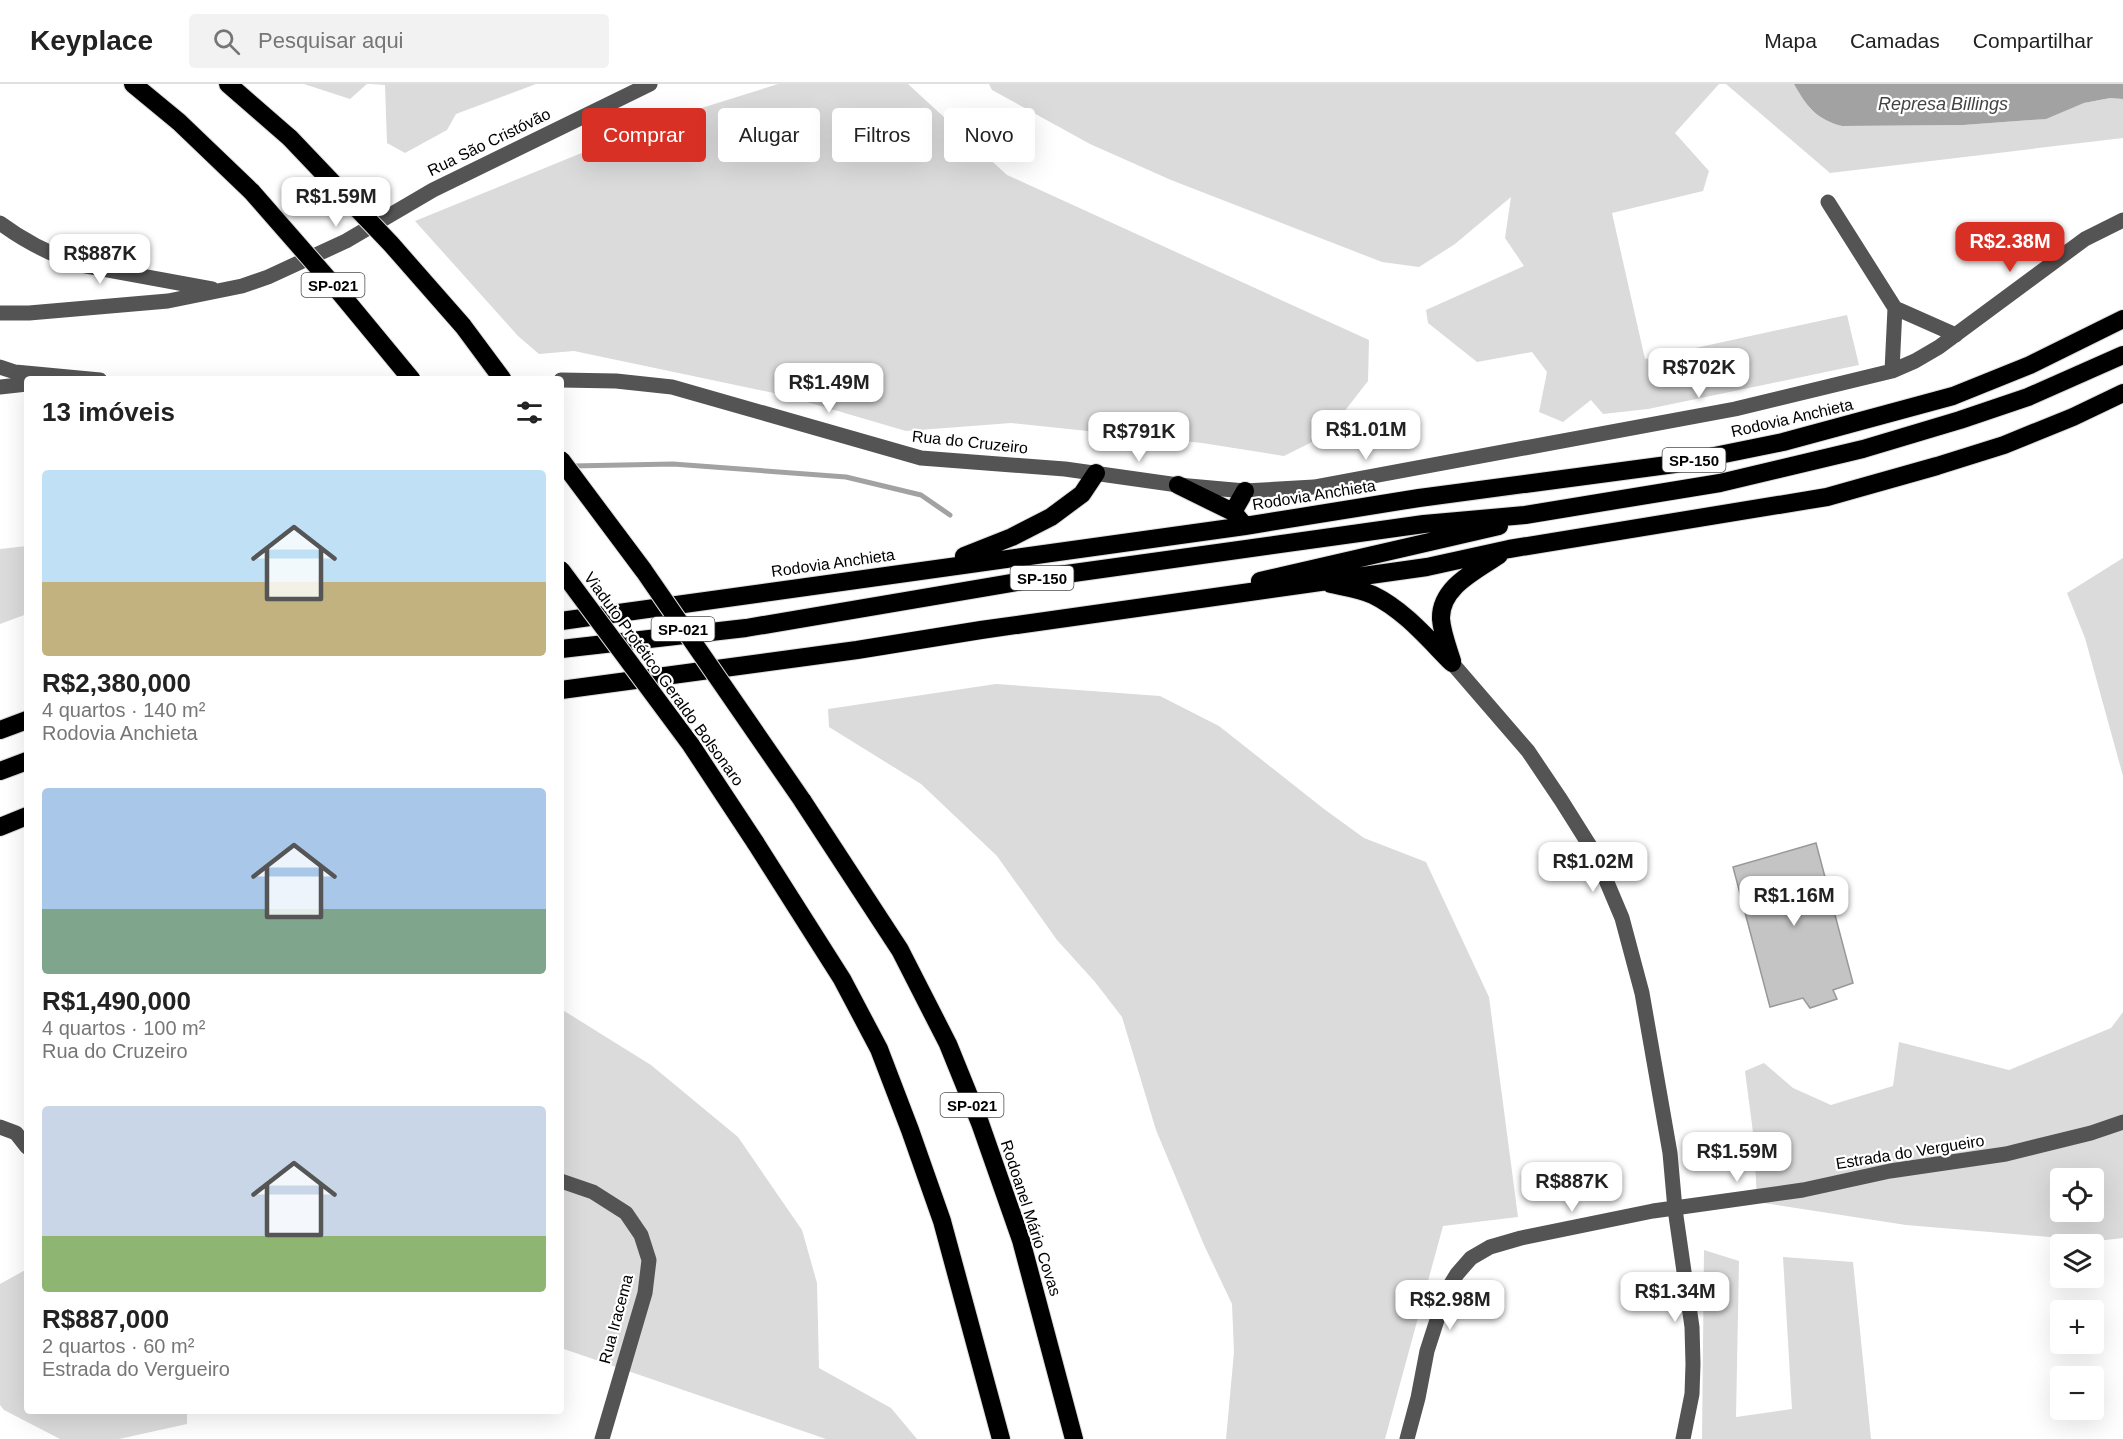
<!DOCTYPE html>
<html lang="pt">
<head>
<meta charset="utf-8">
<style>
	:root { --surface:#fff; --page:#f2f2f2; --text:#222; --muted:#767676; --line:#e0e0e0; --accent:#d93025 }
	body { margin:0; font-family:Helvetica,sans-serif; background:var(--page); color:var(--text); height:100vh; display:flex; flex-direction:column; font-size:22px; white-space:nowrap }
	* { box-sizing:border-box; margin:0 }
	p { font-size:20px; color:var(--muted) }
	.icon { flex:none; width:33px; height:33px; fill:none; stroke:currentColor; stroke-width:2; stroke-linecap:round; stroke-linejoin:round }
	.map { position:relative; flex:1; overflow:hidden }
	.drawer { position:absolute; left:24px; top:292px; width:540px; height:1038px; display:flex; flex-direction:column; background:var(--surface); border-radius:6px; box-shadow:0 6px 24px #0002 }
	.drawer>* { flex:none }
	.guide { position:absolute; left:582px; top:24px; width:570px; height:54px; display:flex; gap:12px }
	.controls { position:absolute; left:2050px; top:1084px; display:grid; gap:12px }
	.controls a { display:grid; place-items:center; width:54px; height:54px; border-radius:6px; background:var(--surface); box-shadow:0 6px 24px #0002; font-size:30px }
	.price { position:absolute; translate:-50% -51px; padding:0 14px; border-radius:12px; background:#fff; color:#222; font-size:20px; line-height:39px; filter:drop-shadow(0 2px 3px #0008) }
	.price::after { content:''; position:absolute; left:50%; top:36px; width:18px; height:14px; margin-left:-9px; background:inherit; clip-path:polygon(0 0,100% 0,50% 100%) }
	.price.selected { background:var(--accent); color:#fff }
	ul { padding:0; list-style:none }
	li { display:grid; align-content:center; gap:12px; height:318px; padding:0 18px }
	li span { display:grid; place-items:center; height:186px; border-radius:6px; color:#555 }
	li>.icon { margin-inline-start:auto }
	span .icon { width:108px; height:108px; fill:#fffc; stroke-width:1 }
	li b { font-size:26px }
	h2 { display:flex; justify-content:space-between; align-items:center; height:72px; padding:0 18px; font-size:26px }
	.chip { padding:0 21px; border-radius:6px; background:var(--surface); box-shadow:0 6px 24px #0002; font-size:21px; line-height:54px }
	.chip.selected { background:var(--accent); color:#fff }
	header { display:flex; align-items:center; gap:36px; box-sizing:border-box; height:84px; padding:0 30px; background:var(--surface); border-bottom:2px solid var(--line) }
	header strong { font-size:28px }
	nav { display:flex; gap:33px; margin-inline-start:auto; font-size:21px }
	.search { width:420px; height:54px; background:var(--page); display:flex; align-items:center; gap:15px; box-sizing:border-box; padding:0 21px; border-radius:6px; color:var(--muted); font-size:22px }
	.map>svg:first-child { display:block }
	.green { fill:#dbdbdb; fill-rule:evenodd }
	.water { fill:#a2a2a2 }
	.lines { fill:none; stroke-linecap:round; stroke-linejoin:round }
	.stream { stroke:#a2a2a2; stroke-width:5 }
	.building { fill:#c4c4c4; stroke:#989898; stroke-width:1.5 }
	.highway-casing { stroke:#dbdbdb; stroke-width:20 }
	.minor { stroke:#545454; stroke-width:15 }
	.highway { stroke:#000; stroke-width:18 }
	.highway-bridge-casing { stroke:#dbdbdb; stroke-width:20; stroke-linecap:butt }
	.highway-bridge { stroke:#000; stroke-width:18 }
	.labels { text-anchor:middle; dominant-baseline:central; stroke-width:4.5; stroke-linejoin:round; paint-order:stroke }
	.shield { fill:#fff; stroke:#4c4c4c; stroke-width:1.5 }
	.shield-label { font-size:15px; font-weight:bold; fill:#000 }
	.street-label { font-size:16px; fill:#000; stroke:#fff }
	.water-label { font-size:18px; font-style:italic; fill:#434343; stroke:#fff }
</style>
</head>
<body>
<header>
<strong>Keyplace</strong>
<div class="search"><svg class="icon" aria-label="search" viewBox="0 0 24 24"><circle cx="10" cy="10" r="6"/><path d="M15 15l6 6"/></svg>Pesquisar aqui</div>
<nav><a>Mapa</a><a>Camadas</a><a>Compartilhar</a></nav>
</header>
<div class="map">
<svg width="2123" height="1355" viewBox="0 0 2123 1355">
	<rect width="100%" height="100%" fill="#fff"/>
	<!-- green -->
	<path class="green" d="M304 0H367L350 15Z
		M370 0H536L456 30 447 46 405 69 387 59 385 1Z
		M778 0H908L1007 91 1369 256 1368 297 1326 351 1284 372 1202 359 1011 339 906 347 783 311 574 267 539 270 518 252 415 137 660 37Z
		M989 0H1719L1675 49 1709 87 1703 107 1612 129 1645 275 1847 231 1859 281 1648 325 1603 330 1591 316 1563 338 1539 328 1547 288 1532 268 1477 278 1428 239 1426 226 1524 182 1505 154 1511 113 1455 160 1419 183 1382 178 1171 96 1090 60 992 6Z
		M1726 0H1794C1809 24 1814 34 1842 42L1963 41 2045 35 2084 19 2110 14 2123 15V54L1830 89Z
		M27 462V530L0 540V465Z
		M2123 474V692L2085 554 2067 509Z
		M996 600 1160 612 1219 642 1324 725 1364 754 1426 778 1489 913 1518 1133 1443 1142 1385 1355H1226L1234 1268 1232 1220 1204 1161 1156 1046 1122 933 1095 898 1057 856 997 772 921 700 829 643 828 625Z
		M561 925 651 981 738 1053 802 1146 817 1199 819 1284 891 1324 917 1355H826L561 1264Z
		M2123 928V1154L2097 1157 1906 1141 1757 1118 1754 1056 1745 987 1764 979 1793 1004 1831 1021 1893 1002 1899 958 2009 986 2111 944ZM2061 1095H2094V1128H2061Z
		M1704 1166 1739 1177 1736 1333 1792 1325 1783 1173 1853 1178 1871 1355H1702Z
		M27 1185V1328H187V1340L119 1355H60L4 1326 0 1321V1200Z"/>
	<!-- water -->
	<path class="water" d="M1794 0H2123V15L2110 14 2084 19 2046 35 1963 41 1842 42C1816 35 1807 23 1794 0Z"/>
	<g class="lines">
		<!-- stream -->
		<path class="stream" d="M572 382 673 380 846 393 921 411 950 431"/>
	</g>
	<!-- building -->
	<path class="building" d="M1816 759 1853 899 1833 906 1837 915 1810 924 1803 914 1770 923 1733 783Z"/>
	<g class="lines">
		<!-- highway casing -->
		<g class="highway-casing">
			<path id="highway" d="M133 0 179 38 252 108
				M228 0 290 54
				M1178 401 1233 428 1245 442
				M1233 428 1245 407
				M964 472 1012 453 1051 433 1082 410 1096 389
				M1260 497 1499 442
				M1331 500C1345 503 1360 505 1373 511 1404 526 1428 555 1452 579
				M561 537 1245 442 1419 414 1675 380 1783 358 1953 312 2030 281 2123 235
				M561 565 746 544 1052 492 1424 440 1525 431 1720 399 1863 365 1960 336 2028 313 2123 271
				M1452 577C1448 564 1442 549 1441 535 1440 503 1476 487 1499 471
				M561 606 857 566 981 546 1427 483 1509 465 1827 413 1937 382 2004 361 2073 333 2123 309
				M0 646 27 636
				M0 687 27 677
				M802 716 900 866 948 960 980 1039 1021 1156 1074 1355
				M0 743 27 732
				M755 758 842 895 879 965 910 1046 942 1137 1001 1355"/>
		</g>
		<!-- minor -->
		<path class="minor" d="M1828 118 1895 224 1956 251
			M0 139C24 157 52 171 81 181L212 205
			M0 229H29L168 217 242 202 268 193 346 157 433 106 650 0
			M0 283 15 288 100 296
			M1892 287 1895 224
			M561 296 616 297 672 303 921 374 1065 385 1178 401 1245 407 1314 403 1735 325 1892 287 1915 277 1939 263 2085 155 2123 136
			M0 303 27 300
			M1452 579 1528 667 1561 716 1595 770 1622 834 1642 909 1670 1069 1675 1125 1692 1243 1693 1280 1692 1310 1683 1355
			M0 1043 16 1049 27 1063
			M561 1097 593 1108 626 1129 641 1151 649 1176 645 1209 602 1355
			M1407 1355 1418 1314 1427 1267 1446 1208 1457 1190 1471 1174 1490 1163 1521 1154 1653 1127 1803 1106 1890 1087 2006 1070 2091 1049 2123 1038"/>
		<!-- highway -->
		<use href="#highway" class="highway"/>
		<!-- highway-bridge casing -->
		<g class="highway-bridge-casing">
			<path id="highway-bridge" d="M290 54 391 160 463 242 503 296
				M252 108 336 204 412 296
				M561 376 644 487 802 716
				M561 486 691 661 755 758"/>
		</g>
		<!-- highway-bridge -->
		<use href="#highway-bridge" class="highway-bridge"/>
	</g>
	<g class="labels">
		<!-- shield labels -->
		<g class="shield">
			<rect x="301.5" y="189" width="63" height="24" rx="4.5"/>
			<rect x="1662.5" y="364" width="63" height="24" rx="4.5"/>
			<rect x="1010.5" y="482" width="63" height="24" rx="4.5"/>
			<rect x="651.5" y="533" width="63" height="24" rx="4.5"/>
			<rect x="940.5" y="1009" width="63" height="24" rx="4.5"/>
		</g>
		<g class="shield-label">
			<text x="333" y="201">SP-021</text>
			<text x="1694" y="376">SP-150</text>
			<text x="1042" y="494">SP-150</text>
			<text x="683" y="545">SP-021</text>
			<text x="972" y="1021">SP-021</text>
		</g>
		<!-- street labels -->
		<g class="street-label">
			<text transform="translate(489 58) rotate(-26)">Rua São Cristóvão</text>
			<text transform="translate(1792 334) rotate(-13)">Rodovia Anchieta</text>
			<text transform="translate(970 358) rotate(6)">Rua do Cruzeiro</text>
			<text transform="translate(1314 411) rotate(-9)">Rodovia Anchieta</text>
			<text transform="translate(833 479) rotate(-8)">Rodovia Anchieta</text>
			<text transform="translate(664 595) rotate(54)">Viaduto Protético Geraldo Bolsonaro</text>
			<text transform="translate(1910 1068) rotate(-9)">Estrada do Vergueiro</text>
			<text transform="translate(1031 1134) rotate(72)">Rodoanel Mário Covas</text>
			<text transform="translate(616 1235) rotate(-75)">Rua Iracema</text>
		</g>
		<!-- water labels -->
		<g class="water-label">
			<text x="1943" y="20">Represa Billings</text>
		</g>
	</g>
</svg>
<div class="controls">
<a><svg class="icon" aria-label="locate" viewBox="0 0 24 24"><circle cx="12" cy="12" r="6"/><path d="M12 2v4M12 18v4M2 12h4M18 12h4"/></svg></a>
<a><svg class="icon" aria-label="layers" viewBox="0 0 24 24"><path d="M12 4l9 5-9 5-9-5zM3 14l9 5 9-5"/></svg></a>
<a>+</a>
<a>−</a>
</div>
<b class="price" style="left:336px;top:144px">R$1.59M</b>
<b class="price selected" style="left:2010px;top:189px">R$2.38M</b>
<b class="price" style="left:100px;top:201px">R$887K</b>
<b class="price" style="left:1699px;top:315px">R$702K</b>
<b class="price" style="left:829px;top:330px">R$1.49M</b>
<b class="price" style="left:1366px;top:377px">R$1.01M</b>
<b class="price" style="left:1139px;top:379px">R$791K</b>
<b class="price" style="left:1593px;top:809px">R$1.02M</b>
<b class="price" style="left:1794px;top:843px">R$1.16M</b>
<b class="price" style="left:1737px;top:1099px">R$1.59M</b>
<b class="price" style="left:1572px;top:1129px">R$887K</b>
<b class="price" style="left:1675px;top:1239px">R$1.34M</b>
<b class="price" style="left:1450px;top:1247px">R$2.98M</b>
<div class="guide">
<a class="chip selected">Comprar</a>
<a class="chip">Alugar</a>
<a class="chip">Filtros</a>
<a class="chip">Novo</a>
</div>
<section class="drawer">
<h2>13 imóveis<svg class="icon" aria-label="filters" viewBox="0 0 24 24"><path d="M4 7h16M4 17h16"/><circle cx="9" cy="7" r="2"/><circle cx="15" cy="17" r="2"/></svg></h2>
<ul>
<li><span style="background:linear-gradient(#bfe0f5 60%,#c2b280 0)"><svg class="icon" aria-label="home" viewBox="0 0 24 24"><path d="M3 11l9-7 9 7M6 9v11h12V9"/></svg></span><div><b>R$2,380,000</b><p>4 quartos · 140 m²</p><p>Rodovia Anchieta</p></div></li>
<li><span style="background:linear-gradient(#a9c7e8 65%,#7fa58c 0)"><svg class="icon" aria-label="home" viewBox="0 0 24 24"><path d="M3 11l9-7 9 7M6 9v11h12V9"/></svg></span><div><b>R$1,490,000</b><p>4 quartos · 100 m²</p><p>Rua do Cruzeiro</p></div></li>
<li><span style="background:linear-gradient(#c9d6e8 70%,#8fb573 0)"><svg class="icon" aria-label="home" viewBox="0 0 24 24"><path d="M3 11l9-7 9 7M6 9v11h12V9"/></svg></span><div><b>R$887,000</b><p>2 quartos · 60 m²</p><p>Estrada do Vergueiro</p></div></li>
</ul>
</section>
</div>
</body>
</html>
